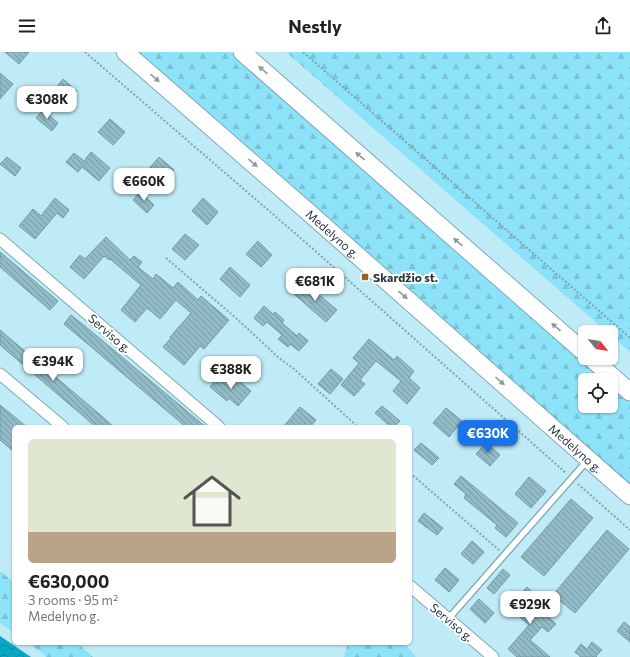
<!DOCTYPE html>
<html lang="en">
<head>
<meta charset="utf-8">
<style>
	:root { --surface:#fff; --page:#f2f2f2; --text:#202124; --muted:#757577; --line:#e0e0e0; --accent:#1a73e8 }
	body { margin:0; font-family:Commissioner,sans-serif; background:var(--page); color:var(--text); height:100vh; display:flex; flex-direction:column; font-size:15px; white-space:nowrap }
	* { box-sizing:border-box; margin:0 }
	p { font-size:13px; color:var(--muted) }
	.icon { flex:none; width:22px; height:22px; fill:none; stroke:currentColor; stroke-width:2; stroke-linecap:round; stroke-linejoin:round }
	.map { position:relative; flex:1; overflow:hidden }
	.panel { position:absolute; left:12px; top:373px; width:400px; height:220px; display:flex; flex-direction:column; background:var(--surface); border-radius:6px; box-shadow:0 1px 3px #0004 }
	.panel>* { flex:none }
	.needle { width:26px; rotate:120deg }
	.fabs { position:absolute; left:578px; top:273px; display:grid; gap:8px }
	.fabs a { display:grid; place-items:center; width:40px; height:40px; border-radius:6px; background:var(--surface); box-shadow:0 1px 3px #0004; font-size:20px }
	.price { position:absolute; translate:-50% -34px; padding:0 9px; border-radius:8px; background:#fff; color:#222; font-size:13px; line-height:26px; filter:drop-shadow(0 1px 2px #0008) }
	.price::after { content:''; position:absolute; left:50%; top:24px; width:12px; height:9px; margin-left:-6px; background:inherit; clip-path:polygon(0 0,100% 0,50% 100%) }
	.price.selected { background:var(--accent); color:#fff }
	ul { padding:0; list-style:none }
	li { display:grid; align-content:center; gap:8px; height:212px; padding:0 16px }
	li+li { border-top:1px solid var(--line) }
	li span { display:grid; place-items:center; height:124px; border-radius:6px; color:#555 }
	li>.icon { margin-inline-start:auto }
	span .icon { width:72px; height:72px; fill:#fffc; stroke-width:1 }
	li b { font-size:17px }
	header { display:flex; justify-content:space-between; align-items:center; height:52px; padding:0 16px; background:var(--surface); font-size:18px; font-weight:700 }
	.map>svg:first-child { display:block }
	.forest { fill:url(#forest-firs) }
	.water { fill:url(#water-waves) }
	.building { fill:url(#building-back-hatch); stroke:#729ba6 }
	.lines { fill:none; stroke-linecap:round; stroke-linejoin:round }
	.service-casing { stroke:#7ea8b3; stroke-width:8 }
	.minor-casing { stroke:#7ea8b3; stroke-width:13 }
	.primary-casing { stroke:#7ea8b3; stroke-width:19 }
	.path { stroke:#82a4ad; stroke-width:2; stroke-dasharray:2 2; stroke-linecap:butt }
	.service { stroke:#fff; stroke-width:5.5 }
	.minor { stroke:#fff; stroke-width:11 }
	.primary { stroke:#fff; stroke-width:17 }
	.oneway { fill:#929a9c }
	.poi-dot { fill:#9e6026; stroke:#fff; stroke-width:1.5 }
	.labels { text-anchor:middle; dominant-baseline:central; stroke-width:4; stroke-linejoin:round; paint-order:stroke }
	.street-label { font-size:12px; fill:#24353a; stroke:#fff }
	.poi-label { font-size:12px; font-weight:bold; fill:#24353a; stroke:#fff; text-anchor:start }
</style>
</head>
<body>
<header><svg class="icon" aria-label="menu" viewBox="0 0 24 24"><path d="M4 6h16M4 12h16M4 18h16"/></svg>Nestly<svg class="icon" aria-label="share" viewBox="0 0 24 24"><path d="M12 15V3M7 8l5-5 5 5M5 13v7h14v-7"/></svg></header>
<div class="map">
<svg width="630" height="605" viewBox="0 0 630 605">
	<defs>
		<pattern id="forest-firs" width="22" height="20" patternUnits="userSpaceOnUse"><rect width="22" height="20" fill="#8ce2f8"/><path d="M5 1l3.5 6h-7zM16 11l3.5 6h-7z" fill="#79c2d5"/></pattern>
		<pattern id="water-waves" width="16" height="10" patternUnits="userSpaceOnUse"><rect width="16" height="10" fill="#0aa8c5"/><path d="M0 5q4-4 8 0t8 0" fill="none" stroke="#0a8aa1"/></pattern>
		<pattern id="building-back-hatch" width="6" height="6" patternUnits="userSpaceOnUse"><rect width="6" height="6" fill="#91bcc7"/><path d="M-1 5l2 2M0 0l6 6M5-1l2 2" fill="none" stroke="#769aa3"/></pattern>
	</defs>
	<rect width="100%" height="100%" fill="#bfebf7"/>
	<!-- forest -->
	<path class="forest" d="M136 0H231L604 328H585V354H611V334L630 350V432Z
		M286 0H630V300L611 283V280H607Z
		M0 519 3 521 14 531V581L0 571Z
		M28 591H77L93 605H46L43 602Z
		M348 591H404L416 605H344Z"/>
	<!-- water -->
	<path class="water" d="M0 584 31 605H0Z"/>
	<!-- building -->
	<path class="building" d="M5 0H29L19 12Z
		M0 21 13 32 0 47Z
		M63 27 77 39 66 52 53 40Z
		M43 58 58 71 52 79 36 66Z
		M110 67 125 80 113 93 98 80Z
		M91 100 110 116 99 129 82 115 78 120 66 110 74 101 84 109Z
		M7 105 21 116 15 124 0 112Z
		M159 105 174 118 161 133 146 120Z
		M140 140 154 153 147 161 133 148Z
		M55 146 69 158 63 166 57 161 35 187 19 174 33 157 41 164Z
		M203 146 218 160 207 173 192 159Z
		M185 182 199 193 185 208 172 197Z
		M106 185 130 208 134 204 142 210 138 215 153 227 156 222 173 236 178 230 198 248 201 244 229 268 204 297 200 294 184 313 163 295 171 286 170 285 191 261 176 248 160 267 147 256 135 270 121 258 141 233 110 207 109 208 104 204 84 227 70 215 80 203 85 207Z
		M258 189 272 203 261 215 246 202Z
		M0 200 58 249 50 258 0 215Z
		M230 215 250 233 240 245 220 227Z
		M304 230 337 258 326 270 294 242Z
		M264 254 273 262 275 260 284 268 282 271 297 284 299 281 308 289 299 299 290 292 288 295 278 287 282 283 267 270 263 274 254 266Z
		M71 263 86 275 206 375H186L64 272Z
		M0 278 104 366 114 375H96L0 293Z
		M369 287 394 308 397 304 414 319 409 326 420 336 407 352 393 339 401 329 376 309 360 328 365 332 354 344 341 333 359 311 353 306Z
		M331 317 343 327 330 342 318 332Z
		M220 323 234 334 239 329 251 339 238 354 229 346 227 349 210 335Z
		M0 353 27 375H14V400L0 388Z
		M382 354 400 369 394 375H391L375 361Z
		M300 355 316 368 310 375H283Z
		M446 356 462 369 449 385 433 371Z
		M421 391 439 406 432 413 414 398Z
		M486 391 500 403 490 414 476 402Z
		M461 424 518 471 506 485 495 476 497 473 464 446 466 442 454 432Z
		M529 425 546 439 531 456 515 442Z
		M571 447 593 466 544 524 521 505Z
		M424 461 443 476 437 483 418 469Z
		M607 478 629 497 575 561 553 543Z
		M472 489 484 500 473 512 461 502Z
		M445 516 459 528 449 540 435 528Z
		M503 517 510 523 494 542 487 536Z
		M527 535 539 546 534 552 556 572 548 580 542 575 530 588 550 605H517L508 597 529 573 509 556Z
		M479 547 494 561 485 571 470 557Z
		M624 570 630 575V590L617 579Z
		M592 590 602 598 596 604 597 605H580V604L575 600 581 592 587 597Z"/>
	<g class="lines">
		<!-- service casing -->
		<g class="service-casing">
			<path id="service" d="M449 566 587 409"/>
		</g>
		<!-- minor casing -->
		<g class="minor-casing">
			<path id="minor" d="M0 187 219 375
				M0 322 63 375
				M410 534 493 605"/>
		</g>
		<!-- primary casing -->
		<g class="primary-casing">
			<g id="primary">
				<path id="s1" d="M125 0 306 158 630 444"/>
				<path d="M242 0 585 301"/>
				<path d="M591 306 630 340"/>
			</g>
		</g>
		<!-- path -->
		<path class="path" d="M85 0 188 89 304 189 566 421
			M303 0 630 286
			M166 206 237 267 279 306 294 317 358 375
			M410 421 499 498
			M578 432 630 478"/>
		<!-- service -->
		<use href="#service" class="service"/>
		<!-- minor -->
		<use href="#minor" class="minor"/>
		<!-- primary -->
		<use href="#primary" class="primary"/>
	</g>
	<!-- one-way arrows -->
	<defs><path id="oneway-solid" d="M-6-.8H1V-3.2L6.5 0L1 3.2V.8H-6Z"/></defs>
	<g class="oneway">
		<use href="#oneway-solid" transform="translate(263 18) rotate(-139)"/>
		<use href="#oneway-solid" transform="translate(155 26) rotate(41)"/>
		<use href="#oneway-solid" transform="translate(360 104) rotate(-139)"/>
		<use href="#oneway-solid" transform="translate(253 111) rotate(41)"/>
		<use href="#oneway-solid" transform="translate(458 190) rotate(-139)"/>
		<use href="#oneway-solid" transform="translate(403 243) rotate(41)"/>
		<use href="#oneway-solid" transform="translate(556 275) rotate(-139)"/>
		<use href="#oneway-solid" transform="translate(500 329) rotate(41)"/>
	</g>
	<!-- markers -->
	<rect class="poi-dot" x="361" y="221" width="8" height="8" rx="2"/>
	<g class="labels">
		<!-- street labels -->
		<g class="street-label">
			<text stroke="none"><textPath href="#s1" startOffset="276">Medelyno g.</textPath></text>
			<text transform="translate(110 281) rotate(41)">Serviso g.</text>
			<text stroke="none"><textPath href="#s1" startOffset="600">Medelyno g.</textPath></text>
			<text transform="translate(452 570) rotate(40)">Serviso g.</text>
		</g>
		<!-- poi labels -->
		<g class="poi-label">
			<text x="373" y="225">Skardžio st.</text>
		</g>
	</g>
</svg>
<div class="fabs">
<a><svg class="needle" viewBox="-14 -14 28 28"><path d="M0-13l5 13h-10z" fill="#e53935"/><path d="M0 13l5-13h-10z" fill="#757577"/></svg></a>
<a><svg class="icon" aria-label="locate" viewBox="0 0 24 24"><circle cx="12" cy="12" r="6"/><path d="M12 2v4M12 18v4M2 12h4M18 12h4"/></svg></a>
</div>
<b class="price" style="left:47px;top:68px">€308K</b>
<b class="price" style="left:144px;top:150px">€660K</b>
<b class="price" style="left:315px;top:250px">€681K</b>
<b class="price" style="left:53px;top:330px">€394K</b>
<b class="price" style="left:231px;top:338px">€388K</b>
<b class="price selected" style="left:488px;top:402px">€630K</b>
<b class="price" style="left:530px;top:573px">€929K</b>
<section class="panel">
<ul>
<li><span style="background:linear-gradient(#dfe7d0 75%,#b9a48a 0)"><svg class="icon" aria-label="home" viewBox="0 0 24 24"><path d="M3 11l9-7 9 7M6 9v11h12V9"/></svg></span><div><b>€630,000</b><p>3 rooms · 95 m²</p><p>Medelyno g.</p></div></li>
</ul>
</section>
</div>
</body>
</html>
